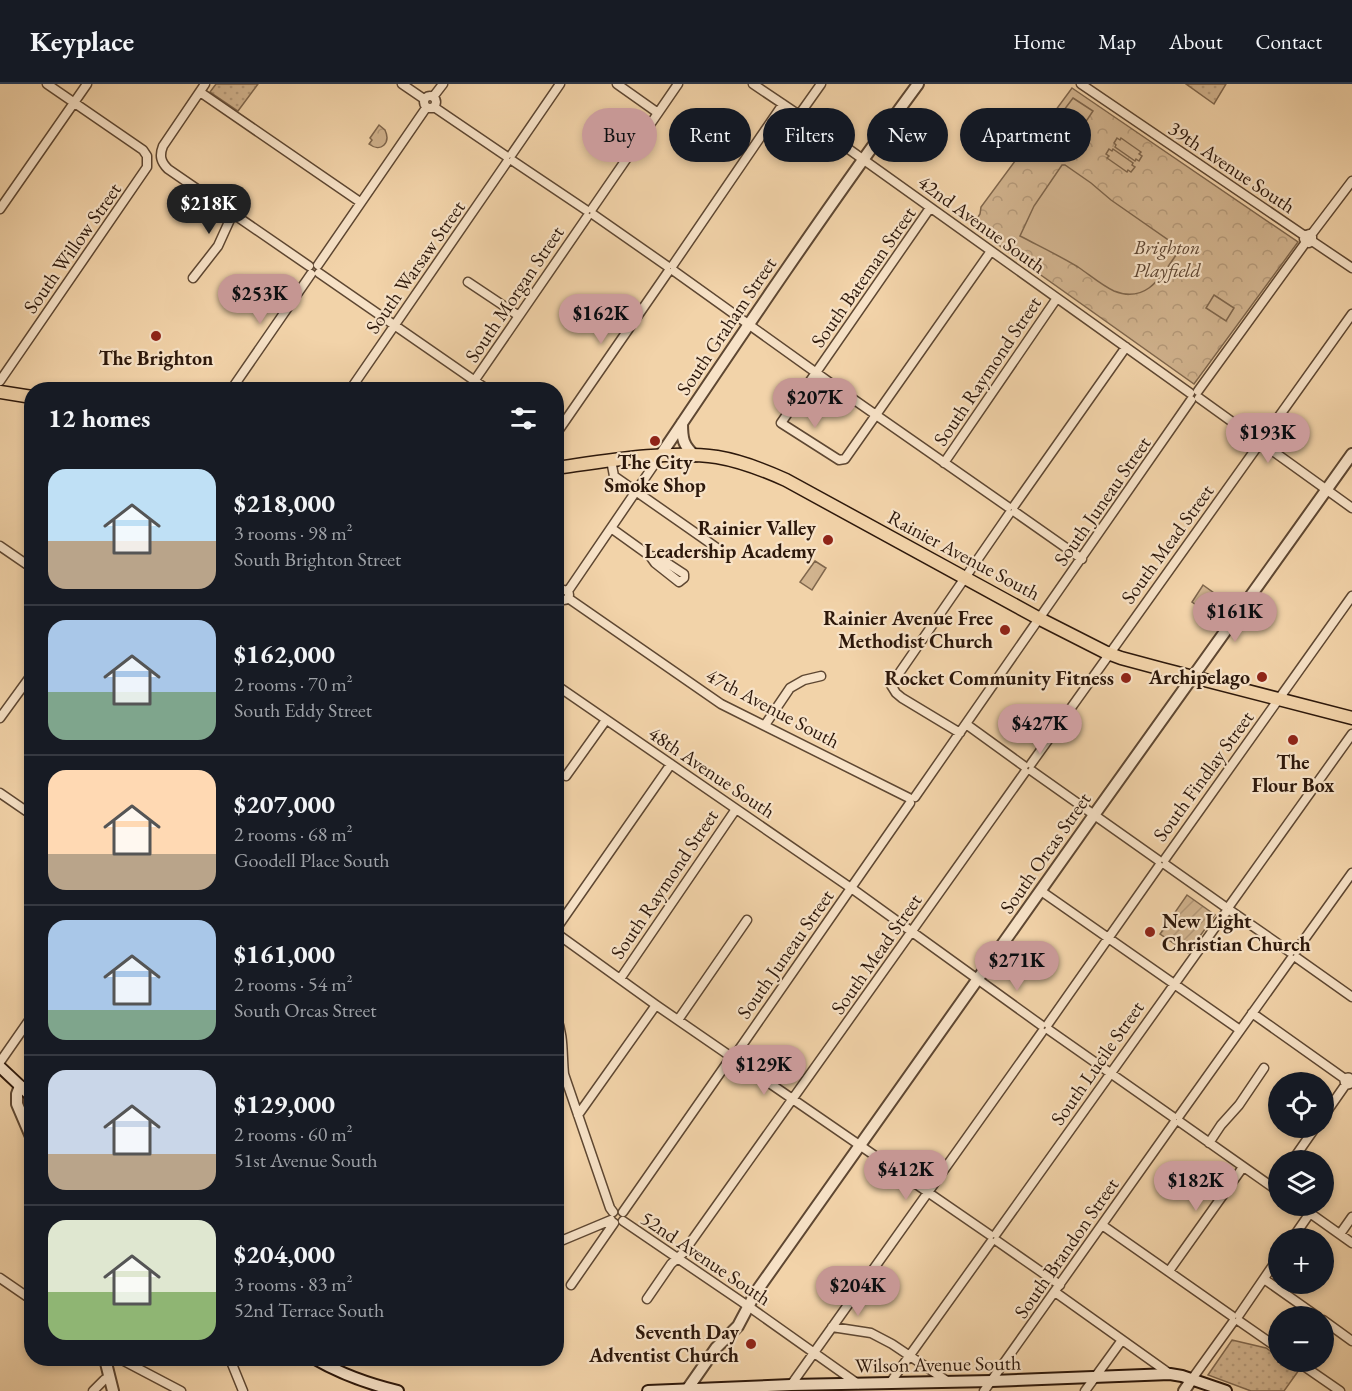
<!DOCTYPE html>
<html lang="en">
<head>
<meta charset="utf-8">
<style>
	:root { --surface:#171b24; --page:#242831; --text:#f1f3f6; --muted:#9ea1a6; --line:#363941; --accent:#c59692 }
	body { margin:0; font-family:"EB Garamond",serif; background:var(--page); color:var(--text); height:100vh; display:flex; flex-direction:column; font-size:22px; white-space:nowrap }
	* { box-sizing:border-box; margin:0 }
	p { font-size:20px; color:var(--muted) }
	.icon { flex:none; width:33px; height:33px; fill:none; stroke:currentColor; stroke-width:2; stroke-linecap:round; stroke-linejoin:round }
	.map { position:relative; flex:1; overflow:hidden }
	.drawer { position:absolute; left:24px; top:298px; width:540px; height:984px; display:flex; flex-direction:column; background:var(--surface); border-radius:24px; box-shadow:0 3px 9px #0003 }
	.drawer>* { flex:none }
	.hud { position:absolute; left:582px; top:24px; width:570px; height:54px; display:flex; gap:12px }
	.fabs { position:absolute; left:1268px; top:988px; display:grid; gap:12px }
	.fabs a { display:grid; place-items:center; width:66px; height:66px; border-radius:50%; background:var(--surface); box-shadow:0 3px 9px #0003; font-size:30px }
	.price { position:absolute; translate:-50% -51px; padding:0 14px; border-radius:21px; background:var(--accent); color:#111; font-size:20px; line-height:39px; filter:drop-shadow(0 2px 3px #0008) }
	.price::after { content:''; position:absolute; left:50%; top:36px; width:18px; height:14px; margin-left:-9px; background:inherit; clip-path:polygon(0 0,100% 0,50% 100%) }
	.price.active { background:#222; color:#fff }
	ul { padding:0; list-style:none }
	li { display:flex; align-items:center; gap:18px; height:150px; padding:0 24px }
	li+li { border-top:2px solid var(--line) }
	li span { display:grid; place-items:center; flex:none; width:168px; height:120px; border-radius:18px; color:#555 }
	li>.icon { margin-inline-start:auto }
	span .icon { width:72px; height:72px; fill:#fffc; stroke-width:1 }
	li b { font-size:26px }
	h2 { display:flex; justify-content:space-between; align-items:center; height:72px; padding:0 24px; font-size:26px }
	.tag { padding:0 21px; border-radius:27px; background:var(--surface); box-shadow:0 3px 9px #0003; font-size:21px; line-height:54px }
	.tag.active { background:var(--accent); color:#111 }
	header { display:flex; align-items:center; gap:36px; box-sizing:border-box; height:84px; padding:0 30px; background:var(--surface); border-bottom:2px solid var(--line) }
	header strong { font-size:28px }
	nav { display:flex; gap:33px; margin-inline-start:auto; font-size:21px }
	.map>svg:first-child { display:block }
	.grass { fill:url(#grass-dots); stroke:#7f664c; stroke-width:1.5 }
	.park { fill:url(#park-crowns); stroke:#7f664c; stroke-width:1.5 }
	.garden { fill:url(#garden-furrows); stroke:#7f664c; stroke-width:1.5 }
	.pitch { fill:#d1b38e; stroke:#7f664c; stroke-width:1.5 }
	.lines { fill:none; stroke-linecap:round; stroke-linejoin:round }
	.minor-casing { stroke:#5e4732; stroke-width:11 }
	.tertiary-casing { stroke:#5e4732; stroke-width:14 }
	.secondary-casing { stroke:#2d180b; stroke-width:14 }
	.primary-casing { stroke:#2d180b; stroke-width:15 }
	.minor { stroke:#f7e2c7; stroke-width:8 }
	.tertiary { stroke:#f7e2c7; stroke-width:10 }
	.secondary { stroke:#f7e2c7; stroke-width:10 }
	.primary { stroke:#f2d3a9; stroke-width:12 }
	.poi-dot { fill:#8f2418; stroke:#f7e2c7; stroke-width:2 }
	.labels { text-anchor:middle; dominant-baseline:central; stroke-width:4.5; stroke-linejoin:round; paint-order:stroke }
	.street-label { font-size:20px; fill:#2d180b; stroke:#f7e2c7 }
	.park-label { font-size:20px; font-style:italic; fill:#5e4632; stroke:#f7e2c7 }
	.poi-label { font-size:20px; font-weight:bold; fill:#2d180b; stroke:#f7e2c7; text-anchor:end }
</style>
</head>
<body>
<header>
<strong>Keyplace</strong>
<nav><a>Home</a><a>Map</a><a>About</a><a>Contact</a></nav>
</header>
<div class="map">
<svg width="1352" height="1307" viewBox="0 0 1352 1307">
	<defs>
		<pattern id="grass-dots" width="8" height="8" patternUnits="userSpaceOnUse" patternTransform="scale(1.5)"><rect width="8" height="8" fill="#d1b38e"/><path d="M2 2h.1M6 6h.1" fill="none" stroke="#b49979" stroke-width="1.8" stroke-linecap="round"/></pattern>
		<pattern id="park-crowns" width="20" height="18" patternUnits="userSpaceOnUse" patternTransform="scale(1.5)"><rect width="20" height="18" fill="#d1b38e"/><path d="M2 6a3 3 0 1 1 6 0M12 15a3 3 0 1 1 6 0" fill="none" stroke="#b49979"/></pattern>
		<pattern id="garden-furrows" width="10" height="10" patternUnits="userSpaceOnUse" patternTransform="scale(1.5)"><rect width="10" height="10" fill="#d1b38e"/><path d="M-1 1l2-2M0 10L10 0M9 11l2-2" fill="none" stroke="#b49979"/></pattern>
	</defs>
	<rect width="100%" height="100%" fill="#f2d3a9"/>
	<filter id="stains"><feTurbulence type="fractalNoise" baseFrequency=".00333" numOctaves="4"/><feColorMatrix values="0 0 0 0 .2 0 0 0 0 .09 0 0 0 0 .02 0 0 0 .5 -.17"/></filter>
	<radialGradient id="worn" r=".72"><stop offset=".6" stop-color="#630" stop-opacity="0"/><stop offset="1" stop-color="#630" stop-opacity=".3"/></radialGradient>
	<!-- grass -->
	<path class="grass" d="M216 0H258L238 27 210 8Z
		M1186 0H1226L1214 20Z
		M1232 1256 1266 1264 1278 1272V1278H1287L1299 1286 1284 1307H1251L1208 1291Z"/>
	<!-- park -->
	<path class="park" d="M1072 4 1298 158 1194 300 972 142 980 130 981 123 1029 58 1036 53Z
		M379 41 385 46C391 59 381 69 369 60L372 56 370 54Z
		M1203 501 1214 509 1215 513 1205 527 1192 518Z"/>
	<!-- garden -->
	<path class="garden" d="M1187 811 1215 831 1188 869 1160 850Z"/>
	<!-- pitch -->
	<path class="pitch" d="M1073 14 1093 27 1085 39 1064 26Z
		M1117 54 1120 56 1121 54 1141 68 1139 70 1142 72 1139 77 1136 75 1135 77 1115 63 1116 61 1114 59Z
		M1109 65 1112 67 1113 65 1133 79 1132 81 1135 83 1131 88 1128 86 1127 88 1107 74 1109 72 1106 70Z
		M1062 81H1065L1091 99 1111 116 1174 160 1176 171C1161 193 1146 220 1114 207 1101 201 1090 191 1078 183 1060 172 1039 162 1020 152L1034 122Z
		M1214 211 1234 224 1226 237 1206 224Z
		M815 477 826 484 812 506 800 498Z"/>
	<g class="lines">
		<!-- minor casing -->
		<g class="minor-casing">
			<path id="minor" d="M205 0 163 62C159 72 161 78 168 85L309 182
				M402 0 424 15
				M617 0 658 29
				M753 0 829 51 1190 309
				M1081 0 1305 152
				M200 8 360 118
				M424 18a6 6 0 1 1 12 0a6 6 0 1 1-12 0Z
				M433 13 443 0
				M434 23 506 72
				M799 31 821 0
				M512 70 560 0
				M513 77 586 126
				M930 124 781 339 839 376 845 375 991 167
				M0 125 87 0
				M592 125 678 0
				M594 131 667 182
				M1311 151 1352 97
				M1312 157 1352 184
				M318 181 426 24
				M673 181 783 20
				M674 187 843 308 1008 423
				M319 189 488 306
				M193 194 218 162 233 129
				M468 198 519 232
				M0 297 147 83V72L143 66 47 0
				M231 306 311 190
				M350 306 507 78
				M468 306 587 133
				M1198 307 1306 158 1304 155 1305 152 1309 150 1312 152V157L1309 159 1306 158
				M1199 314 1352 424
				M556 350 668 188
				M556 366 559 383
				M611 376 614 392 717 464
				M944 379 1057 214
				M1014 422 1126 263
				M1015 428 1082 475
				M611 444 650 472 658 473 684 490V494L679 498 655 479 650 472
				M0 462 32 484
				M559 511a5 5 0 1 1 10 0a5 5 0 1 1-10 0Z
				M568 507 660 372
				M568 514 721 620 909 714
				M556 523 562 515
				M556 601 848 802
				M0 634 32 590
				M966 640 1024 682
				M765 641 790 604 804 596 821 592
				M960 649 902 614 896 609 891 601 1009 430
				M1031 680 1352 230
				M1032 687 1158 776
				M566 692 606 636
				M0 709 32 731
				M915 713 1191 316
				M1165 775 1352 512
				M1166 781 1224 822
				M853 801 910 719
				M854 806 1041 941
				M1041 807 1240 946
				M1230 821 1352 650
				M1231 827 1290 868
				M556 845 671 680
				M556 849 656 921 990 1151
				M1296 867 1352 789
				M1297 874 1352 913
				M620 895 736 725
				M1252 929 1345 995
				M556 932C564 951 562 970 564 990L610 1124 613 1128
				M678 936 747 836
				M1048 940 1159 782
				M1049 946 1173 1033
				M0 978 32 932
				M1344.5 997a3.5 3.5 0 1 1 7 0a3.5 3.5 0 1 1-7 0Z
				M578 1031 656 921
				M1179 1032 1291 875
				M1323 1033 1346 1000
				M1180 1038 1278 1107
				M1209 1059 1221 1041 1239 1021 1264 984
				M1292 1077 1315 1044
				M1300 1122 1352 1159
				M623 1128 727 979 738 967 849 807
				M623 1137 748 1222 858 1300
				M1102 1141 1232 1232
				M996 1150 1226 828
				M1340 1150 1352 1133
				M1292 1155 1310 1129
				M997 1157 1060 1201
				M556 1159 611 1136
				M1169 1187 1243 1083
				M0 1194 32 1216
				M1264 1195 1318 1233
				M571 1201 614 1139
				M1055 1208 1170 1290
				M647 1215 671 1180 683 1169 1025 688
				M1239 1231 1278 1174
				M1323 1236 1352 1257
				M1239 1237 1278 1264
				M832 1243 871 1249 892 1260 947 1297
				M120 1275 181 1307
				M230 1275 243 1307
				M1298 1278 1340 1307
				M1192 1295 1233 1238
				M890 1299 991 1158
				M791 1301 1042 948
				M93 1307 104 1296 109 1293
				M984 1307 1174 1039
				M1085 1307 1122 1256"/>
		</g>
		<!-- tertiary casing -->
		<g class="tertiary-casing">
			<path id="tertiary" d="M682 339C682 355 683 361 695 372
				M660 372C744 247 828 122 918 0
				M20 1002 17 1010V1020L32 1055
				M105 1275 113 1307
				M686 1307 716 1264 738 1242 756 1208 1094 731 1352 370
				M1184 1307 1192 1295"/>
		</g>
		<!-- secondary casing -->
		<g class="secondary-casing">
			<path id="secondary" d="M0 983 32 1013
				M315 1275C341 1290 369 1300 398 1307
				M648 1307 791 1301 992 1297 1170 1290 1182 1292 1226 1307"/>
		</g>
		<!-- primary casing -->
		<g class="primary-casing">
			<path id="primary" d="M0 308 32 313
				M556 384C606 377 667 366 717 373 741 377 764 386 786 396L1040 535 1105 568 1121 574 1162 585 1352 634"/>
		</g>
		<!-- minor -->
		<use href="#minor" class="minor"/>
		<!-- tertiary -->
		<use href="#tertiary" class="tertiary"/>
		<!-- secondary -->
		<use href="#secondary" class="secondary"/>
		<!-- primary -->
		<use href="#primary" class="primary"/>
	</g>
	<!-- markers -->
	<g class="poi-dot">
		<circle cx="156" cy="252" r="6"/>
		<circle cx="655" cy="357" r="6"/>
		<circle cx="828" cy="456" r="6"/>
		<circle cx="1005" cy="546" r="6"/>
		<circle cx="1262" cy="593" r="6"/>
		<circle cx="1126" cy="594" r="6"/>
		<circle cx="1293" cy="656" r="6"/>
		<circle cx="1150" cy="848" r="6"/>
		<circle cx="751" cy="1260" r="6"/>
	</g>
	<g class="labels">
		<!-- street labels -->
		<g class="street-label">
			<text transform="translate(1232 83) rotate(34)">39th Avenue South</text>
			<text transform="translate(982 140) rotate(36)">42nd Avenue South</text>
			<text transform="translate(72 164) rotate(-55)">South Willow Street</text>
			<text transform="translate(415 183) rotate(-55)">South Warsaw Street</text>
			<text transform="translate(863 193) rotate(-55)">South Bateman Street</text>
			<text transform="translate(514 210) rotate(-56)">South Morgan Street</text>
			<text transform="translate(726 242) rotate(-56)">South Graham Street</text>
			<text transform="translate(987 287) rotate(-56)">South Raymond Street</text>
			<text transform="translate(1102 417) rotate(-55)">South Juneau Street</text>
			<text transform="translate(1167 460) rotate(-54)">South Mead Street</text>
			<text transform="translate(964 471) rotate(28)">Rainier Avenue South</text>
			<text transform="translate(773 624) rotate(28)">47th Avenue South</text>
			<text transform="translate(712 688) rotate(34)">48th Avenue South</text>
			<text transform="translate(1203 692) rotate(-54)">South Findlay Street</text>
			<text transform="translate(1045 769) rotate(-55)">South Orcas Street</text>
			<text transform="translate(664 800) rotate(-56)">South Raymond Street</text>
			<text transform="translate(785 870) rotate(-55)">South Juneau Street</text>
			<text transform="translate(876 870) rotate(-55)">South Mead Street</text>
			<text transform="translate(1097 979) rotate(-55)">South Lucile Street</text>
			<text transform="translate(1066 1164) rotate(-55)">South Brandon Street</text>
			<text transform="translate(706 1174) rotate(34)">52nd Avenue South</text>
			<text transform="translate(938 1280) rotate(-1)">Wilson Avenue South</text>
		</g>
		<!-- park labels -->
		<g class="park-label">
			<text x="1167" y="163">Brighton<tspan x="1167" dy="23">Playfield</tspan></text>
		</g>
		<!-- poi labels -->
		<g class="poi-label">
			<text x="156" y="274" text-anchor="middle">The Brighton</text>
			<text x="655" y="378" text-anchor="middle">The City<tspan x="655" dy="23">Smoke Shop</tspan></text>
			<text x="816" y="444">Rainier Valley<tspan x="816" dy="23">Leadership Academy</tspan></text>
			<text x="993" y="534">Rainier Avenue Free<tspan x="993" dy="23">Methodist Church</tspan></text>
			<text x="1250" y="593">Archipelago</text>
			<text x="1114" y="594">Rocket Community Fitness</text>
			<text x="1293" y="678" text-anchor="middle">The<tspan x="1293" dy="23">Flour Box</tspan></text>
			<text x="1162" y="837" text-anchor="start">New Light<tspan x="1162" dy="23">Christian Church</tspan></text>
			<text x="739" y="1248">Seventh Day<tspan x="739" dy="23">Adventist Church</tspan></text>
		</g>
	</g>
	<rect width="100%" height="100%" filter="url(#stains)"/>
	<rect width="100%" height="100%" fill="url(#worn)"/>
</svg>
<div class="fabs">
<a><svg class="icon" aria-label="locate" viewBox="0 0 24 24"><circle cx="12" cy="12" r="6"/><path d="M12 2v4M12 18v4M2 12h4M18 12h4"/></svg></a>
<a><svg class="icon" aria-label="layers" viewBox="0 0 24 24"><path d="M12 4l9 5-9 5-9-5zM3 14l9 5 9-5"/></svg></a>
<a>+</a>
<a>−</a>
</div>
<b class="price active" style="left:209px;top:151px">$218K</b>
<b class="price" style="left:260px;top:241px">$253K</b>
<b class="price" style="left:601px;top:261px">$162K</b>
<b class="price" style="left:815px;top:345px">$207K</b>
<b class="price" style="left:1268px;top:380px">$193K</b>
<b class="price" style="left:1235px;top:559px">$161K</b>
<b class="price" style="left:1040px;top:671px">$427K</b>
<b class="price" style="left:1017px;top:908px">$271K</b>
<b class="price" style="left:764px;top:1012px">$129K</b>
<b class="price" style="left:906px;top:1117px">$412K</b>
<b class="price" style="left:1196px;top:1128px">$182K</b>
<b class="price" style="left:858px;top:1233px">$204K</b>
<div class="hud">
<a class="tag active">Buy</a>
<a class="tag">Rent</a>
<a class="tag">Filters</a>
<a class="tag">New</a>
<a class="tag">Apartment</a>
</div>
<section class="drawer">
<h2>12 homes<svg class="icon" aria-label="filters" viewBox="0 0 24 24"><path d="M4 7h16M4 17h16"/><circle cx="9" cy="7" r="2"/><circle cx="15" cy="17" r="2"/></svg></h2>
<ul>
<li><span style="background:linear-gradient(#bfe0f5 60%,#b9a48a 0)"><svg class="icon" aria-label="home" viewBox="0 0 24 24"><path d="M3 11l9-7 9 7M6 9v11h12V9"/></svg></span><div><b>$218,000</b><p>3 rooms · 98 m²</p><p>South Brighton Street</p></div></li>
<li><span style="background:linear-gradient(#a9c7e8 60%,#7fa58c 0)"><svg class="icon" aria-label="home" viewBox="0 0 24 24"><path d="M3 11l9-7 9 7M6 9v11h12V9"/></svg></span><div><b>$162,000</b><p>2 rooms · 70 m²</p><p>South Eddy Street</p></div></li>
<li><span style="background:linear-gradient(#ffd9b3 70%,#b9a48a 0)"><svg class="icon" aria-label="home" viewBox="0 0 24 24"><path d="M3 11l9-7 9 7M6 9v11h12V9"/></svg></span><div><b>$207,000</b><p>2 rooms · 68 m²</p><p>Goodell Place South</p></div></li>
<li><span style="background:linear-gradient(#a9c7e8 75%,#7fa58c 0)"><svg class="icon" aria-label="home" viewBox="0 0 24 24"><path d="M3 11l9-7 9 7M6 9v11h12V9"/></svg></span><div><b>$161,000</b><p>2 rooms · 54 m²</p><p>South Orcas Street</p></div></li>
<li><span style="background:linear-gradient(#c9d6e8 70%,#b9a48a 0)"><svg class="icon" aria-label="home" viewBox="0 0 24 24"><path d="M3 11l9-7 9 7M6 9v11h12V9"/></svg></span><div><b>$129,000</b><p>2 rooms · 60 m²</p><p>51st Avenue South</p></div></li>
<li><span style="background:linear-gradient(#dfe7d0 60%,#8fb573 0)"><svg class="icon" aria-label="home" viewBox="0 0 24 24"><path d="M3 11l9-7 9 7M6 9v11h12V9"/></svg></span><div><b>$204,000</b><p>3 rooms · 83 m²</p><p>52nd Terrace South</p></div></li>
</ul>
</section>
</div>
</body>
</html>
